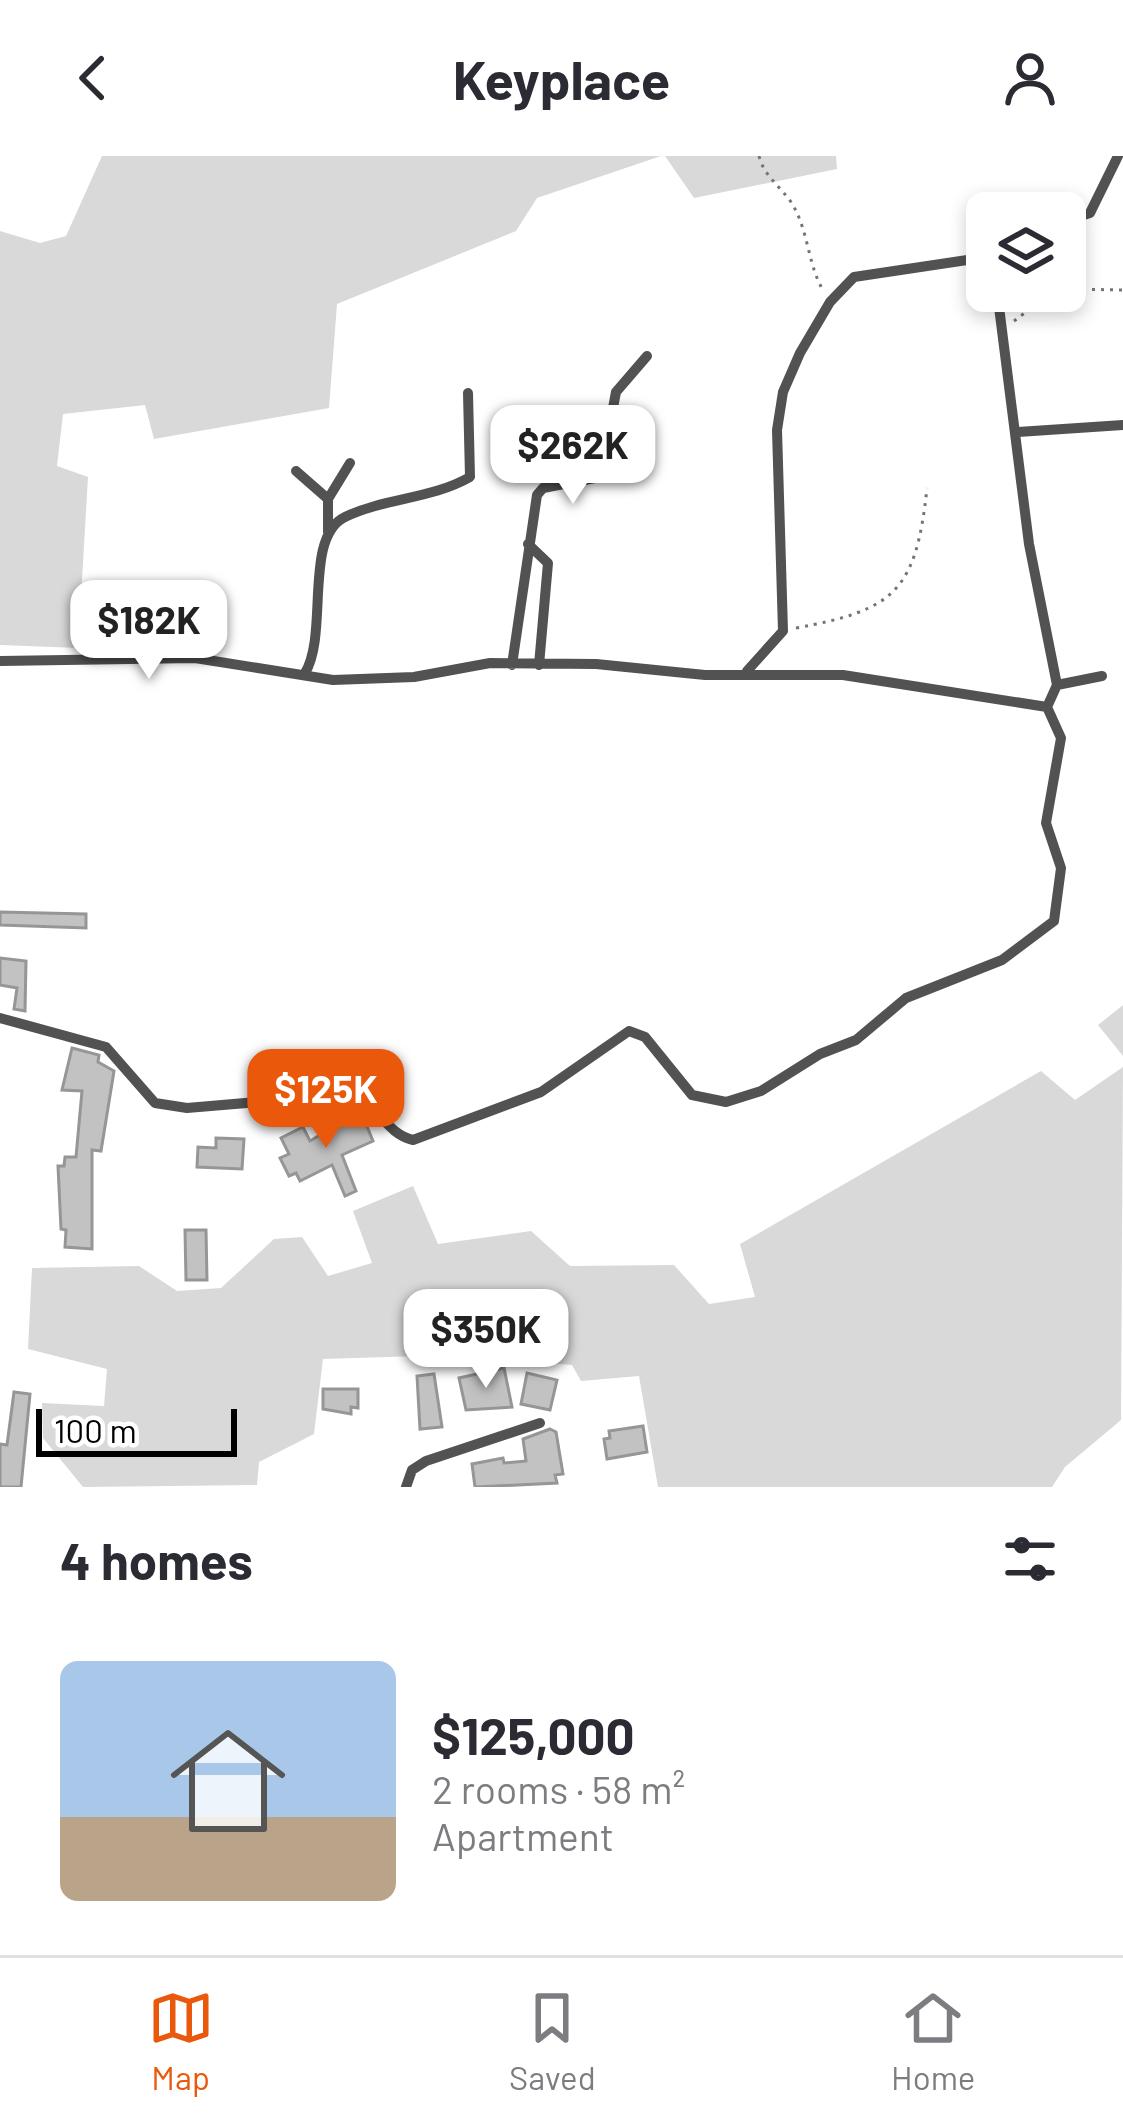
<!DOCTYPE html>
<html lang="en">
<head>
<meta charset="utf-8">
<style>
	:root { --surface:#fff; --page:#f2f2f3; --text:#2b2b33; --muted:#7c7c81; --line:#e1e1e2; --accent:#ea580c }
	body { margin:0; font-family:Barlow,sans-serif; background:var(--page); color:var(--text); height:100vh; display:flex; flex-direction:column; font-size:45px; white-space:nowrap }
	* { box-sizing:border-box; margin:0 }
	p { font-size:39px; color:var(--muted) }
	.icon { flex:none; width:66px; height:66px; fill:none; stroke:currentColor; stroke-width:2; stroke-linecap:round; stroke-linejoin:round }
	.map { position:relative; height:1331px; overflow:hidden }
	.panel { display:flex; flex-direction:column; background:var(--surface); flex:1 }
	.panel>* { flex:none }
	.buttons { position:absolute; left:966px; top:36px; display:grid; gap:24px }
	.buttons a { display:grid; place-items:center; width:120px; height:120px; border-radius:18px; background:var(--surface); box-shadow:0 6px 18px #0003; font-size:60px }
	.scale { position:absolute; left:36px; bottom:30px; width:201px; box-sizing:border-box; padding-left:12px; border:6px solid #000; border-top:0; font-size:33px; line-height:42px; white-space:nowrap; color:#000; -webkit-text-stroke:9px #fff; paint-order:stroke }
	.price { position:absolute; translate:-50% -102px; padding:0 27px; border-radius:24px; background:#fff; color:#222; font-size:39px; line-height:78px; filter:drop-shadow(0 3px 6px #0008) }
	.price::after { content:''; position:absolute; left:50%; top:72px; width:36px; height:27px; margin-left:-18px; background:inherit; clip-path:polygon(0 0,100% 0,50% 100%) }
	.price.on { background:var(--accent); color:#fff }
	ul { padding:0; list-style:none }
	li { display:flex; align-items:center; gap:36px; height:300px; padding:0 60px }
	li+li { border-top:3px solid var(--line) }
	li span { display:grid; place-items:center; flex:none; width:336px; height:240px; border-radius:18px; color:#555 }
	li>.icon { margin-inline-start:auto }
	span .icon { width:144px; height:144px; fill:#fffc; stroke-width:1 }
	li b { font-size:51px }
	h2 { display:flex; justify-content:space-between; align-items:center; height:144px; padding:0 60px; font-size:51px }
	header { display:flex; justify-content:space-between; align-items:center; height:156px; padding:0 60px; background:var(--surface); font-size:54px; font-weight:700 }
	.tabs { display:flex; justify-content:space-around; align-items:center; height:168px; border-top:3px solid var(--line); background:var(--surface); font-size:33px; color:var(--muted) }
	.tabs a { display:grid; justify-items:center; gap:6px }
	.tabs .on { color:var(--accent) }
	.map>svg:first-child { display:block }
	.green { fill:#d9d9d9 }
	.building { fill:#c2c2c2; stroke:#969696; stroke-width:3 }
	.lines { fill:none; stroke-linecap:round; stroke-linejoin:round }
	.path { stroke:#747474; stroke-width:3; stroke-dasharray:3 6; stroke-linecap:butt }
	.minor { stroke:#525252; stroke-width:10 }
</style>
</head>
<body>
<header><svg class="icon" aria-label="back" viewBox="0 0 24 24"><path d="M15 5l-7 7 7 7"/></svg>Keyplace<svg class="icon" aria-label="person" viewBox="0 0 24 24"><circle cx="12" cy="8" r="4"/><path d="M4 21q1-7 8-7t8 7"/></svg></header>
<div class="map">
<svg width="1123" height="1331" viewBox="0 0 1123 1331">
	<rect width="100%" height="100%" fill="#fff"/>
	<!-- green -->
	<path class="green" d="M102 0H661L537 42 516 75 337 148 329 252 154 283 145 249 63 258 57 310 88 321 78 492 0 489V75L40 87 66 80Z
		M665 0H836L837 13 694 42Z
		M1123 849V900L1098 869Z
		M1123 911 1121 1264 1065 1311 1052 1331H658L639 1220 581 1225 572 1209 449 1199 323 1203 314 1278 259 1306 257 1329 83 1331 43 1282 42 1247 104 1250 107 1213 28 1193 32 1112 139 1110 177 1135 221 1132 274 1083 302 1081 328 1120 372 1107 353 1055 413 1030 438 1088 531 1075 570 1110 674 1109 709 1148 755 1141 740 1088 1041 915 1075 944Z"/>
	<!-- building -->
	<path class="building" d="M0 756 86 758V772L0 769Z
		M0 802 26 805 25 855 14 853 17 832 0 829Z
		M72 892 99 899 98 906 114 915 101 995 92 994V1093L65 1091 66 1074 61 1073 58 1010H64L65 1001H76L82 935 62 934Z
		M353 959 356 964 363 961 373 985 342 999 356 1035 345 1040 332 1009 300 1025 296 1017 289 1020 280 1002 289 998 281 982 303 971 310 985Z
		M216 982 244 983 242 1013 197 1011 198 991 216 992Z
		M185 1074H206L207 1124H186Z
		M504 1212 512 1251 466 1254 459 1222Z
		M527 1217 557 1224 550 1254 521 1248Z
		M434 1218 442 1271 420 1273 417 1220Z
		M323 1233H358V1252L351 1251V1258L323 1253Z
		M14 1236 30 1238 21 1331H0V1288L7 1289Z
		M643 1270 647 1296 607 1303 604 1283 610 1282 609 1275Z
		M550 1273 556 1276 563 1318 555 1319 557 1327 475 1331 472 1308 503 1302 504 1307 526 1305 523 1283Z"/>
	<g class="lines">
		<!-- path -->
		<path class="path" d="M759 0C764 20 780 30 791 46 809 74 807 108 824 136
			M1065 133 1123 134
			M1014 165 1054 135
			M796 472C895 454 916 435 927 332"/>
		<!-- minor -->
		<path class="minor" d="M1065 65 1090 57 1118 0
			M997 135 1029 388 1057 529
			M1018 276 1123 269
			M296 315 328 343
			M328 376V343L350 307
			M528 388 548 407 539 509
			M0 505 195 502 333 524 414 521 490 507 596 508 705 519H843L1047 551
			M512 509 537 339 543 332 600 321 616 236 647 200
			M747 515 783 475 777 274 783 236 800 197 830 146 854 121 987 101
			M305 517C329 478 303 381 345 361 384 342 432 343 470 321L468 237
			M1047 551 1057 529 1102 520
			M0 862 106 891 155 947 187 952 351 938C377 947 386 978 413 984L541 936 629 875 645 881 692 939 726 946 761 935 820 898 856 884 906 842 1002 804 1054 765 1061 712 1046 667 1061 582 1047 551
			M406 1331 412 1314 426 1305 540 1267"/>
	</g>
</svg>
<div class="buttons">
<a><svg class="icon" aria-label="layers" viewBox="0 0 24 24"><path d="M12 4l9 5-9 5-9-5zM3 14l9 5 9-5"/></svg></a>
</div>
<div class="scale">100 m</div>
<b class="price" style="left:573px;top:351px">$262K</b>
<b class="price" style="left:149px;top:526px">$182K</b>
<b class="price on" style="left:326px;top:995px">$125K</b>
<b class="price" style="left:486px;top:1235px">$350K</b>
</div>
<section class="panel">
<h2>4 homes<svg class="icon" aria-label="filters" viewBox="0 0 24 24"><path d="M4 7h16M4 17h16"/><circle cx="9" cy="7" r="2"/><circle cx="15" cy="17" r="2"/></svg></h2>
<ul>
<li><span style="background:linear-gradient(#a9c7e8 65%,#b9a48a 0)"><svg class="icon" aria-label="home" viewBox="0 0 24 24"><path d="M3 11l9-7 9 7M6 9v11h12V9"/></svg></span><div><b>$125,000</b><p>2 rooms · 58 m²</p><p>Apartment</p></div></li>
</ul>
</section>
<nav class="tabs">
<a class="on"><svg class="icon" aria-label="map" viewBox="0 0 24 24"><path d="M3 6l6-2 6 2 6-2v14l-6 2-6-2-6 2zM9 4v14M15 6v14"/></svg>Map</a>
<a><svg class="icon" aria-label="saved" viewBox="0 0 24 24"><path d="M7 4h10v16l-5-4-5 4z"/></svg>Saved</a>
<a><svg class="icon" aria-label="home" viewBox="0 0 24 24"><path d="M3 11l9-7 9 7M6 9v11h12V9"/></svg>Home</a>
</nav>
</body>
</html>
